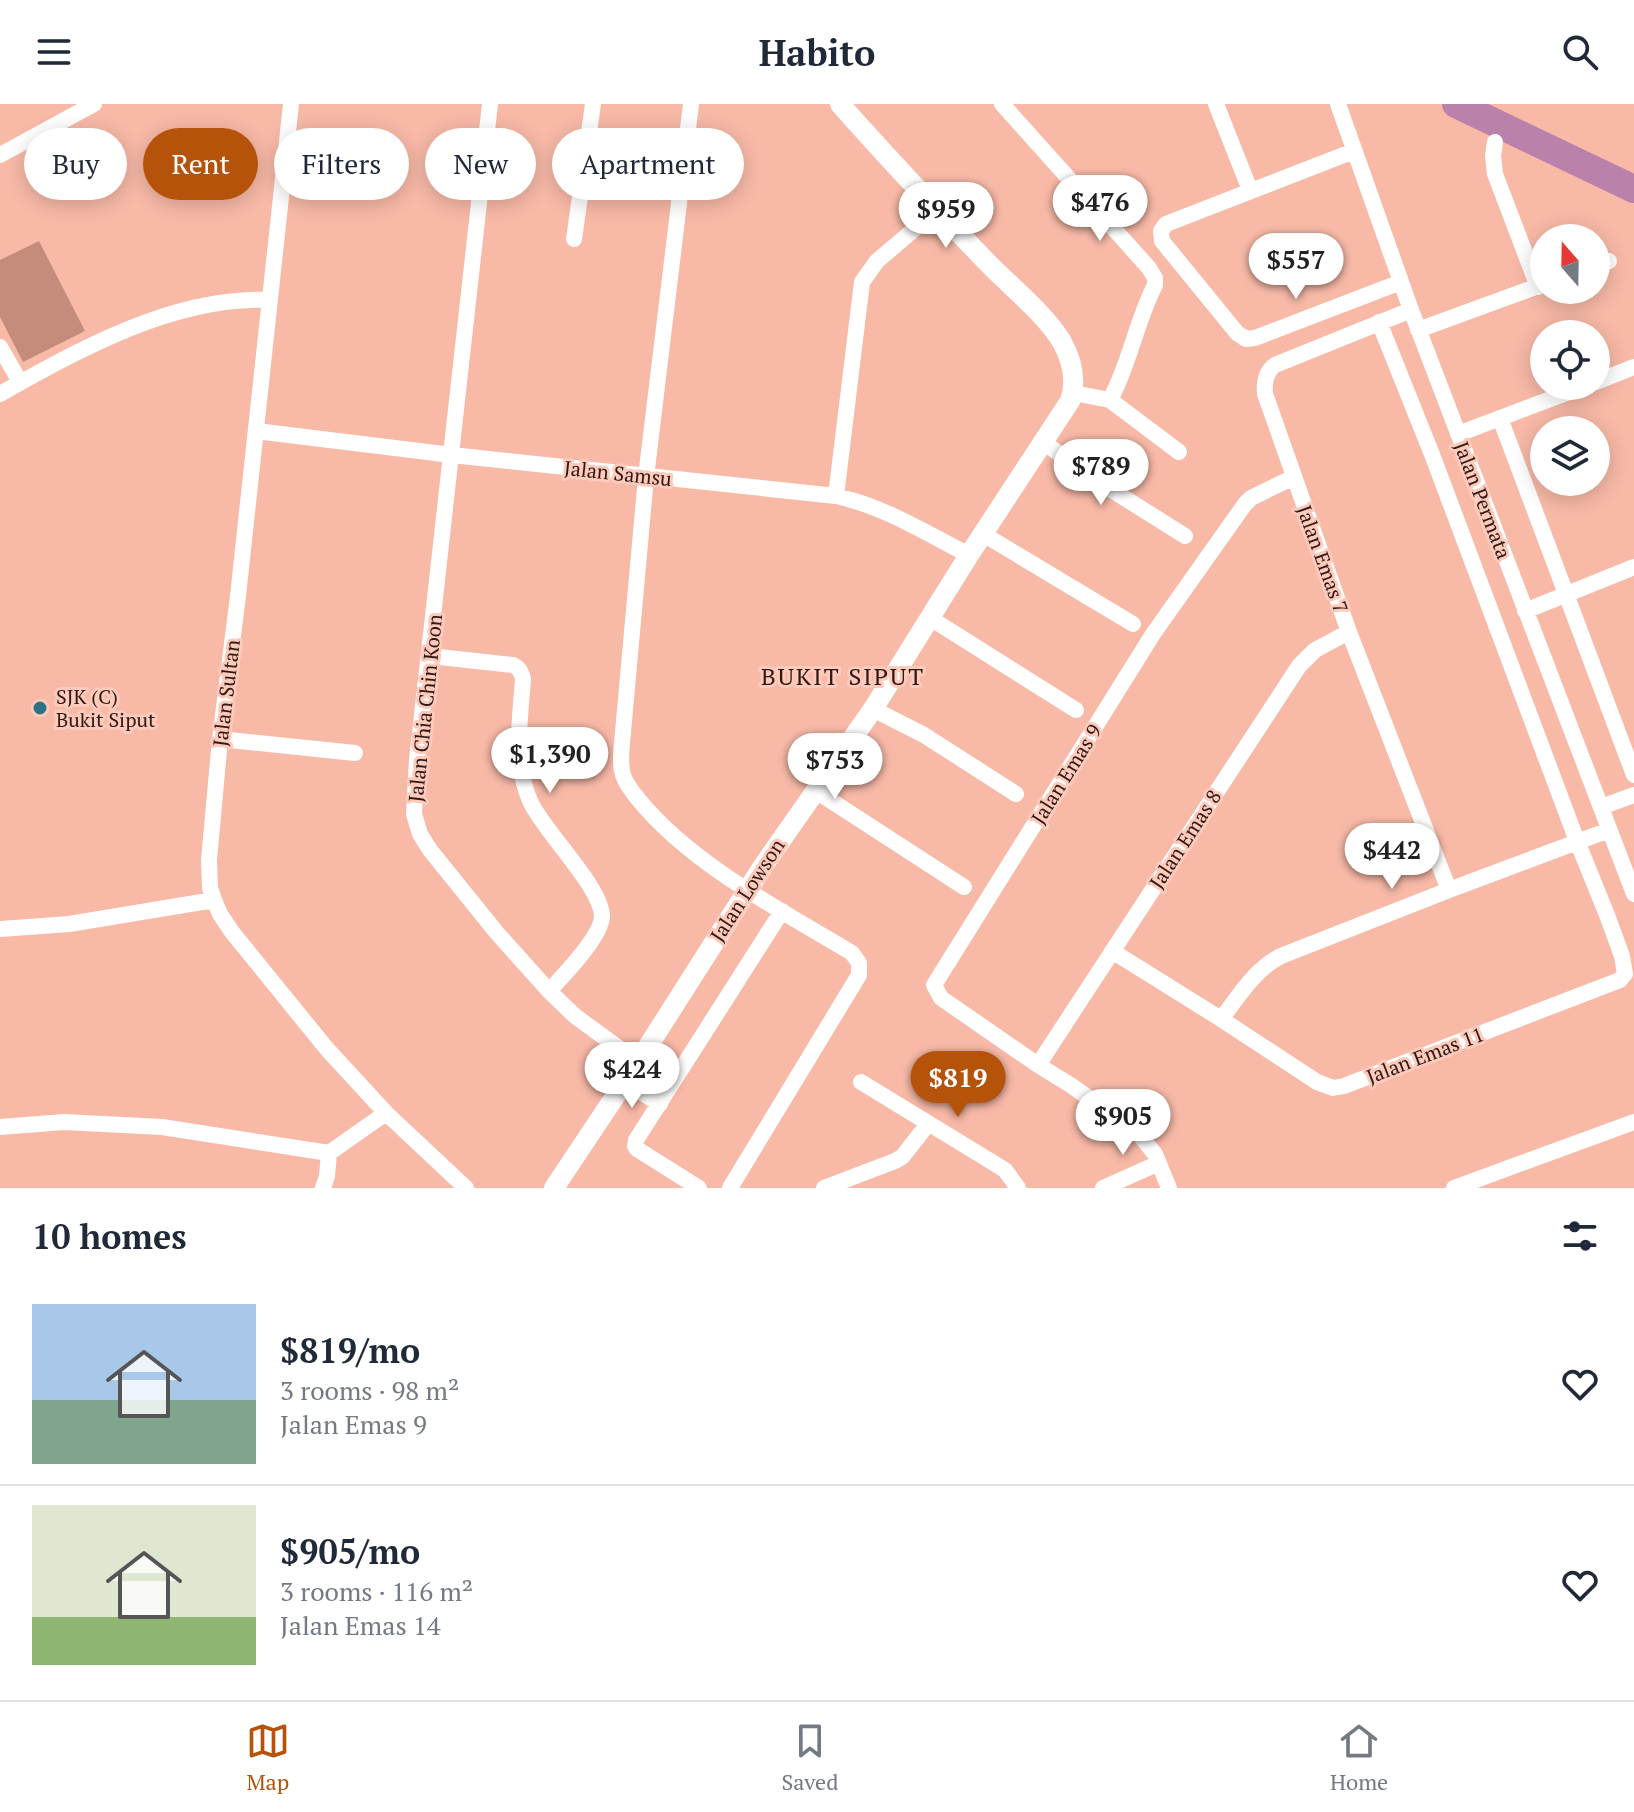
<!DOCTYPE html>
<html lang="en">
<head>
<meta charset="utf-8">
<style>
	:root { --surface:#fff; --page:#f2f2f3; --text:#1f2937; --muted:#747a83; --line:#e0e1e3; --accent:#b45309 }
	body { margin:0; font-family:"PT Serif",serif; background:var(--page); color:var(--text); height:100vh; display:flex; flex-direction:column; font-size:30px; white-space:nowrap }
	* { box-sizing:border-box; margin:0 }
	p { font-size:26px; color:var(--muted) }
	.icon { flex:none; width:44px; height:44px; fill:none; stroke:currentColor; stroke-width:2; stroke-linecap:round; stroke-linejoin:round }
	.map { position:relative; height:1084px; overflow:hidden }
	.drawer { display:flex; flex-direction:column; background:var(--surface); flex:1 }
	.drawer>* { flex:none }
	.guide { position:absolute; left:24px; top:24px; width:800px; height:72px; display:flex; gap:16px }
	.needle { width:52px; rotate:340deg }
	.tools { position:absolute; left:1530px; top:120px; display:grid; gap:16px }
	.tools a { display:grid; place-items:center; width:80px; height:80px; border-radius:50%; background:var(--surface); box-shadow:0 4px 20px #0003; font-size:40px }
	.price { position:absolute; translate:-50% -68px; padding:0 18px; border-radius:28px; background:#fff; color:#222; font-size:26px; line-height:52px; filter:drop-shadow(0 2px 4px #0008) }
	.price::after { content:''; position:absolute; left:50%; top:48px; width:24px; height:18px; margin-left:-12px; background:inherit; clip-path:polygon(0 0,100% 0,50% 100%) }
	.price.current { background:var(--accent); color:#fff }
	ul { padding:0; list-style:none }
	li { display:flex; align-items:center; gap:24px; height:200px; padding:0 32px }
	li+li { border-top:2px solid var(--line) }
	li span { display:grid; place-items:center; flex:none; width:224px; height:160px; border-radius:0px; color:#555 }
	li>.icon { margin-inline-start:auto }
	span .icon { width:96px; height:96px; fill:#fffc; stroke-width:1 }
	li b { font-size:34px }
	h2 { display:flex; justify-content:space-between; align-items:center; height:96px; padding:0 32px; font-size:34px }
	.chip { padding:0 28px; border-radius:36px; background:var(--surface); box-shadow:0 4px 20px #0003; font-size:28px; line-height:72px }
	.chip.current { background:var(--accent); color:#fff }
	header { display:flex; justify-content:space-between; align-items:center; height:104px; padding:0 32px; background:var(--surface); font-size:36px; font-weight:700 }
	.tabs { display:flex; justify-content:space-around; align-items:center; height:112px; border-top:2px solid var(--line); background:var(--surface); font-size:22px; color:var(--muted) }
	.tabs a { display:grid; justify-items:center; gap:4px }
	.tabs .current { color:var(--accent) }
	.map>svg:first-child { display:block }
	.green { fill:#c68c7b }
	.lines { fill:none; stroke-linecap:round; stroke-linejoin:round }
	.river { stroke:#ba82ab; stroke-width:28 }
	.minor { stroke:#fff; stroke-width:16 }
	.tertiary { stroke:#fff; stroke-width:20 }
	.poi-dot { fill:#2f7283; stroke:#fdcabb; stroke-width:3 }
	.labels { text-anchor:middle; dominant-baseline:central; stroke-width:6; stroke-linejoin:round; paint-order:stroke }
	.street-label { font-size:20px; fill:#301913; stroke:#fdcabb }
	.poi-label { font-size:20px; fill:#301913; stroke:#fdcabb; text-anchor:start }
	.quarter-label { font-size:24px; letter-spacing:2px; fill:#301913; stroke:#fdcabb }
</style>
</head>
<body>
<header><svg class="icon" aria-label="menu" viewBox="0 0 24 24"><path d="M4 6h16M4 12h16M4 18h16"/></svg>Habito<svg class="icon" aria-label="search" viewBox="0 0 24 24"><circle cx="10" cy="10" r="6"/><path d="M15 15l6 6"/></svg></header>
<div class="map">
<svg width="1634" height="1084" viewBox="0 0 1634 1084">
	<rect width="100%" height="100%" fill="#f8b9a7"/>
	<!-- green -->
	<path class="green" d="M39 137 85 227 23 258 0 213V156Z"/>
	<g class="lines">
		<!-- river -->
		<path class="river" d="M1456 0 1634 85"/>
		<!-- minor -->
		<path class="minor" d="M291 0 238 492 220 635 209 756 210 784 214 796 220 810 232 828 327 945 386 1009 466 1084
			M490 0 417 656 414 710 420 730 430 746 497 829 549 887 575 912 638 958
			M691 0 646 373 623 628C622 642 619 658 623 671 626 680 633 689 639 696 691 760 782 807 852 849L859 859V871L730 1084
			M1002 0 1149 164 1155 174V181C1136 218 1130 259 1110 296
			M1216 0 1250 86
			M1338 0 1411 206 1634 790
			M1495 38 1493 52 1495 70 1538 183
			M1354 47 1166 120 1161 127 1162 137 1237 229 1246 235 1255 234 1401 178
			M0 51 94 0
			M574 135 593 0
			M1596 162 1609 157
			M1411 206 1275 261C1265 268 1264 279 1265 290L1349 528 1449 786
			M1418 226 1544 180
			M0 243 20 278
			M1596 278 1634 263
			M1073 289 1110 296 1179 348
			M0 290C80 245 175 192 270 196
			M1500 314 1634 671
			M256 327 452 351 836 392C883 402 926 429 969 451
			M1458 330 1585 282
			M1043 338 1099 378 1185 432
			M836 392 862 178 877 157 938 105
			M983 430 1133 520
			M1525 507 1634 463
			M930 514 1076 606
			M430 552 513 561C519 564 521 567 523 575 520 616 513 657 530 697 544 728 601 782 602 812 602 832 563 872 549 887
			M873 605 924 631 1016 690
			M220 635 355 649
			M816 687 964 783
			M1601 703 1634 691
			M0 825 69 820 214 796
			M1112 847 1221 915 1317 978 1333 984 1344 982 1620 876 1625 870 1622 852 1607 811 1577 737 1433 353 1379 218
			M1221 915C1239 892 1255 865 1281 852L1449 786 1609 726
			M1038 961 1299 562 1315 546 1349 528
			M625 978 660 1000
			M861 978 1005 1066 1018 1084
			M0 1023 64 1018 162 1023 329 1049 386 1009
			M323 1084 327 1072 329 1049
			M699 1084 637 1045 635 1042 636 1036 782 807
			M824 1084 895 1057 902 1053 928 1020
			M1103 1084 1159 1059
			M1169 1084 1155 1050 1138 1029 1072 982 1038 961 941 894 934 881 1153 530 1245 400 1251 394 1294 373
			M1454 1084 1634 1018"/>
		<!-- tertiary -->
		<path class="tertiary" d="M554 1084 638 958 763 762 873 605 969 451 1070 297C1077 276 1072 256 1062 238 1044 208 1006 179 982 153 934 103 886 52 840 0"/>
	</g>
	<!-- markers -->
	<circle class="poi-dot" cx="40" cy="604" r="8"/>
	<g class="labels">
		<!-- street labels -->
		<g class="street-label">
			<text transform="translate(618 369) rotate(6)">Jalan Samsu</text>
			<text transform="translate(1483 396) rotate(69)">Jalan Permata</text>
			<text transform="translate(1323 455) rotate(70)">Jalan Emas 7</text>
			<text transform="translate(226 589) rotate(-83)">Jalan Sultan</text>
			<text transform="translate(425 604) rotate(-84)">Jalan Chia Chin Koon</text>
			<text transform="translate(1066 670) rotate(-58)">Jalan Emas 9</text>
			<text transform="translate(1185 735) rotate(-57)">Jalan Emas 8</text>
			<text transform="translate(747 786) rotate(-57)">Jalan Lowson</text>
			<text transform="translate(1425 951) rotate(-21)">Jalan Emas 11</text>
		</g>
		<!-- poi labels -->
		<g class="poi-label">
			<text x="56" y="592">SJK (C)<tspan x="56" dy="23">Bukit Siput</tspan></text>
		</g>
		<!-- quarter labels -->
		<g class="quarter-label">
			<text x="843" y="572">BUKIT SIPUT</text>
		</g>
	</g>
</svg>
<div class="tools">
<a><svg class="needle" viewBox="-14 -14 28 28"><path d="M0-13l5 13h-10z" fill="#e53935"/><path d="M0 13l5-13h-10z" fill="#747a83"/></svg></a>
<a><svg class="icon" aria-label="locate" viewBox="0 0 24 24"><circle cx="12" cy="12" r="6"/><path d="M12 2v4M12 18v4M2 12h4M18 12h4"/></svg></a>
<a><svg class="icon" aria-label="layers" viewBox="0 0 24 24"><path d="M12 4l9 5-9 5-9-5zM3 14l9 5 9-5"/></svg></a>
</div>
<b class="price" style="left:1100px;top:139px">$476</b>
<b class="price" style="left:946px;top:146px">$959</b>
<b class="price" style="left:1296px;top:197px">$557</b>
<b class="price" style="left:1101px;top:403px">$789</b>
<b class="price" style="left:550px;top:691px">$1,390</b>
<b class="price" style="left:835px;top:697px">$753</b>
<b class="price" style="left:1392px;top:787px">$442</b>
<b class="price" style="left:632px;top:1006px">$424</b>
<b class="price current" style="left:958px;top:1015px">$819</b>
<b class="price" style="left:1123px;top:1053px">$905</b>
<div class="guide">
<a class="chip">Buy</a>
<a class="chip current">Rent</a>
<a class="chip">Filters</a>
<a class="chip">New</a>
<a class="chip">Apartment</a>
</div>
</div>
<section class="drawer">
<h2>10 homes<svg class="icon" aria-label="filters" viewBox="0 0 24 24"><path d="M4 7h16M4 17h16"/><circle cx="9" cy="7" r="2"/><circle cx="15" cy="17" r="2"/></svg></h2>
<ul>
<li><span style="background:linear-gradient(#a9c7e8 60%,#7fa58c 0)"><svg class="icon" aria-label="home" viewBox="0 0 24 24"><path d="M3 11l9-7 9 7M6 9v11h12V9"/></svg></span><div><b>$819/mo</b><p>3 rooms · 98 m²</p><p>Jalan Emas 9</p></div><svg class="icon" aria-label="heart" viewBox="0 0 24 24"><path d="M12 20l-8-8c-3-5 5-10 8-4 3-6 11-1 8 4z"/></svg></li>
<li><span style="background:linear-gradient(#dfe7d0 70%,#8fb573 0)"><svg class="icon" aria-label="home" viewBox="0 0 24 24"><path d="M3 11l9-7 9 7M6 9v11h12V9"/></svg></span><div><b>$905/mo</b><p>3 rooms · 116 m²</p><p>Jalan Emas 14</p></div><svg class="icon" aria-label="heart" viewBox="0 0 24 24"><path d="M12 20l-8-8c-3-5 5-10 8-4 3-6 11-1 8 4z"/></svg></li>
</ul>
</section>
<nav class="tabs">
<a class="current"><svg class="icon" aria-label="map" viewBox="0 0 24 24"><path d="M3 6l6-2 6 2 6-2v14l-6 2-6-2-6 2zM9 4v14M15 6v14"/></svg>Map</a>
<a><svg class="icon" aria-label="saved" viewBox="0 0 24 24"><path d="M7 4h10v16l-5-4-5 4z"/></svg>Saved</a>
<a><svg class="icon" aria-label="home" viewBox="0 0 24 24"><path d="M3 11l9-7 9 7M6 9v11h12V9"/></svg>Home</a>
</nav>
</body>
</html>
